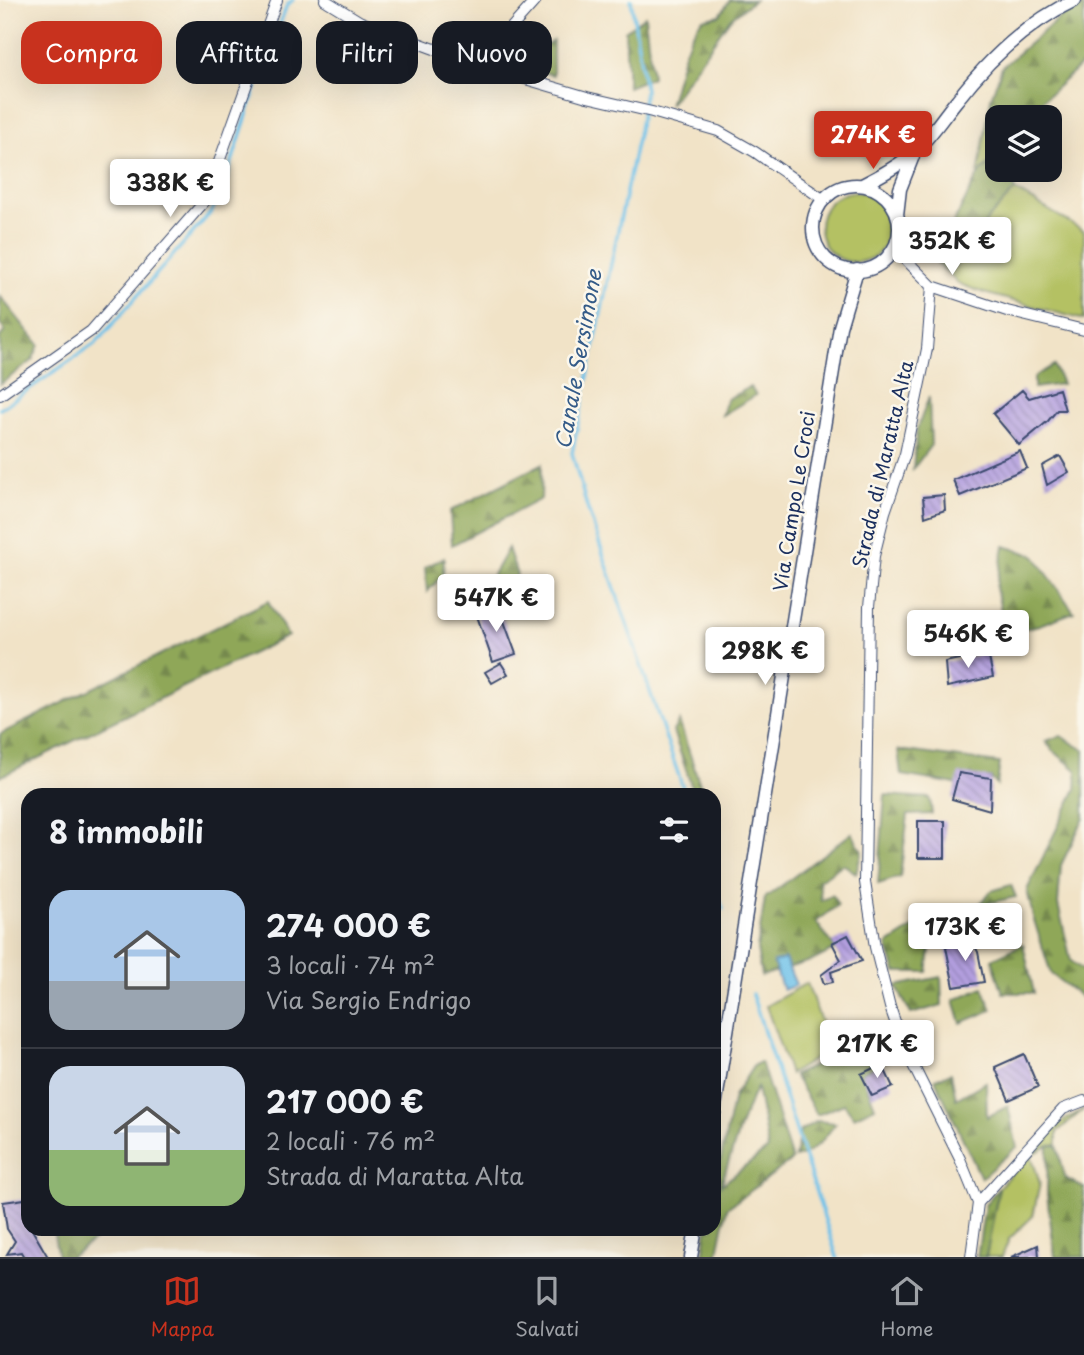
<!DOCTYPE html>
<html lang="it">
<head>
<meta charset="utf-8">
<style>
	:root { --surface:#171b24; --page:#20242c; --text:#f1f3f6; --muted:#9ea1a6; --line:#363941; --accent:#c8321e }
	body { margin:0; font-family:"Playpen Sans",sans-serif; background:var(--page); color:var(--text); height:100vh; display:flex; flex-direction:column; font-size:26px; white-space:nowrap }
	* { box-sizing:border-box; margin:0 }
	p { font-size:23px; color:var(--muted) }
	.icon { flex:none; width:38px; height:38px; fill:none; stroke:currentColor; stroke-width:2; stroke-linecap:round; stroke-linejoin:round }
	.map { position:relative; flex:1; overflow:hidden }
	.sheet { position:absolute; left:21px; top:788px; width:700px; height:448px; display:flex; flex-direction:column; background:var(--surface); border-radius:21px; box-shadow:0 7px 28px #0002 }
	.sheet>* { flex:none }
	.banner { position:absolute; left:21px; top:21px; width:700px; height:63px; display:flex; gap:14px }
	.controls { position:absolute; left:985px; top:105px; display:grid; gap:14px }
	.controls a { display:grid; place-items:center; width:77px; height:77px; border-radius:14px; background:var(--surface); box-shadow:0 7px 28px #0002; font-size:35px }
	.price { position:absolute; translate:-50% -60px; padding:0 16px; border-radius:7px; background:#fff; color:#222; font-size:23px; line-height:46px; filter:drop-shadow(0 2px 4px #0008) }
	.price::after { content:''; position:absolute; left:50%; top:42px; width:21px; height:16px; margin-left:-10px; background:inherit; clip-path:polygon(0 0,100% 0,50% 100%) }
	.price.on { background:var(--accent); color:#fff }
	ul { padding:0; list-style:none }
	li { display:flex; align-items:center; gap:21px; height:175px; padding:0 28px }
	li+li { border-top:2px solid var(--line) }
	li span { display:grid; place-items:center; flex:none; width:196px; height:140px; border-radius:21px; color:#555 }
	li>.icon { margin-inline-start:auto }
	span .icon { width:84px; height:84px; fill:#fffc; stroke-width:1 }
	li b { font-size:30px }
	h2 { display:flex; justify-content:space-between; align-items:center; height:84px; padding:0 28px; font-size:30px }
	.pill { padding:0 24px; border-radius:21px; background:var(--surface); box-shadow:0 7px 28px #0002; font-size:24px; line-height:63px }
	.pill.on { background:var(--accent); color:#fff }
	.menu { display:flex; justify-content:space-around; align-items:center; height:98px; border-top:2px solid var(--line); background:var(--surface); font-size:19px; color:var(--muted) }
	.menu a { display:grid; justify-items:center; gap:4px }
	.menu .on { color:var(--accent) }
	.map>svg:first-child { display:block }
	.green { fill:#b4c163; stroke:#687860; stroke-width:2 }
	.forest { fill:url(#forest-firs); stroke:#556b5c; stroke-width:2; fill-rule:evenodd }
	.water { fill:#6dc1e9; stroke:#4478a4; stroke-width:2 }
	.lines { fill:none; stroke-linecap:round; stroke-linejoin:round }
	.stream { stroke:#6dc1e9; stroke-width:3.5 }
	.building { fill:url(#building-back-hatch) }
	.minor-casing { stroke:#3b4a6e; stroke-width:12 }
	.tertiary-casing { stroke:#3b4a6e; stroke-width:15 }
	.minor { stroke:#fff; stroke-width:10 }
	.tertiary { stroke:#fff; stroke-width:12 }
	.labels { text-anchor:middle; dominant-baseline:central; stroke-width:5; stroke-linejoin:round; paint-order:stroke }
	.street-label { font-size:19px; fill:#1b2f5e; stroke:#fbf7ec }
	.water-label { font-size:21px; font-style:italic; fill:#345b88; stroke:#fbf7ec }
</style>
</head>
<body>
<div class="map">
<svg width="1084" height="1257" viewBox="0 0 1084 1257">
	<defs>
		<pattern id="forest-firs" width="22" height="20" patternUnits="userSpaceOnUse" patternTransform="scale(1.75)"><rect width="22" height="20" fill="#8fa759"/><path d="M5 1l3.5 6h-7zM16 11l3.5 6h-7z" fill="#74884d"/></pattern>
		<pattern id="building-back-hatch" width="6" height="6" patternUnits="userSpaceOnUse" patternTransform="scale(1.75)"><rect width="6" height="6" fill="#b39fdf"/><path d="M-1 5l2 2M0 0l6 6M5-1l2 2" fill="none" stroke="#9182b8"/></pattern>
	</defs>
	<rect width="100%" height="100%" fill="#fbf7ec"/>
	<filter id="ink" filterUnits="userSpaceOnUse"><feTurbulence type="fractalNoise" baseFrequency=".0143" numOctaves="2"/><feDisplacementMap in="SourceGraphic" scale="14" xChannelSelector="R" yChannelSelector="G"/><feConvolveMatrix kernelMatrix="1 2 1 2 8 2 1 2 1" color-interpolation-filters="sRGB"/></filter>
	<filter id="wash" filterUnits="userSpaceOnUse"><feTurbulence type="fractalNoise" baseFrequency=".00686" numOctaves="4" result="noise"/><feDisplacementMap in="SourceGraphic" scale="28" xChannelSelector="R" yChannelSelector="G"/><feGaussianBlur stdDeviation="1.57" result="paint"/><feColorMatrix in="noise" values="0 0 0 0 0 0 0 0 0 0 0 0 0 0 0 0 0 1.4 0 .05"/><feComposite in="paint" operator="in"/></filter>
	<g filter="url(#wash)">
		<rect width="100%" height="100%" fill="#f1e3c7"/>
		<!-- green -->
		<path class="green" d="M991 98 996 156 978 175Z
			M1015 190 1084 231V320L984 293 957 283 950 274 988 219Z
			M820 227a35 35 0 1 1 70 0a35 35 0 1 1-70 0Z
			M807 983 831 1049 790 1074 766 1006Z
			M1084 1109 1057 1132V1145L1048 1146 1031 1155 1040 1183 1033 1216 1009 1239 1002 1257H986L999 1187 1055 1126Z"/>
		<!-- forest -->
		<path class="forest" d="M730 0H754L730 19 669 105 683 56 691 36 702 19 720 15Z
			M1084 6V62L1041 102 1033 117H998V170H1011L1015 190 988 219 950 274 937 264 951 228 978 175 996 156 991 98 1002 67 1065 13Z
			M645 16 652 77 628 87 625 31Z
			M553 41V75L512 64Z
			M0 296 39 345 32 361 0 384V337L5 331 0 324Z
			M1054 365 1062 384 1034 388V377Z
			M750 387 756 395 722 415 727 399Z
			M929 397 931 445 913 469 917 429Z
			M542 464 541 499 452 545 450 511Z
			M1004 546 1034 555 1074 612 1039 625 1006 633 996 588Z
			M508 548 517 575 508 596 490 580Z
			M444 558 443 575 427 592 425 567Z
			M268 601 288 636 0 777V734Z
			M679 721 703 794H694L673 731Z
			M1061 736 1084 750V818L1061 865 1058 904 1071 961 1084 971V999L1051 974 1033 917 1027 890 1076 789 1077 771C1067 761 1052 752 1045 741Z
			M898 750 1000 763 997 785 991 778 956 784 901 775Z
			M885 795 930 798 932 814 908 815 900 877 878 884Z
			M852 833 862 851 856 873 843 864 819 881 821 901 832 895 838 905 816 922 836 949 814 960 761 976 757 949 765 898Z
			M1011 885 1016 897 979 905 991 891Z
			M971 912 979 940 943 941 936 921Z
			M916 926 930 951 927 972H896L887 945Z
			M1023 944 1034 993H1003L992 959Z
			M941 977 942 1005 911 1014 896 986Z
			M983 987 992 1010 961 1023 954 1000Z
			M883 1034 893 1058 862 1073 875 1107 854 1117 844 1104 817 1115 794 1075Z
			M761 1062 792 1160 727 1208 717 1257H703L707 1229 714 1228V1191L734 1096 754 1065ZM757 1087 768 1149 721 1185 744 1115Z
			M951 1073 956 1099 986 1082 987 1117 1008 1106 1017 1147 981 1178 935 1079Z
			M817 1121 836 1123C825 1138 814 1153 795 1158L800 1131Z
			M1057 1145 1065 1178 1084 1188V1257H1055L1047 1195 1048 1146Z
			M999 1187 986 1257H977L985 1205Z
			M106 1229 107 1231 70 1257H58L53 1229Z"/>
		<!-- water -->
		<path class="water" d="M785 959 796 985 783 990 773 962Z"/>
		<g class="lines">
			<!-- stream -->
			<path class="stream" d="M631 0 645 90 640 124 572 453 587 507 685 794
				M0 409 96 343 212 211 223 190 252 99 287 5 293 0
				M714 884 723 909
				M752 994 837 1257"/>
		</g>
		<g id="blocks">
			<!-- building -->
			<path class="building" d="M1059 389 1065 410H1057L1048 421 1019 445 993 414 1022 390 1029 398Z
				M1020 451 1027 468 960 496 953 480Z
				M1060 456 1069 472 1047 485 1042 466Z
				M944 495 945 510 925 517 923 497Z
				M498 605 516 654 493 662 476 613Z
				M988 653 993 677 947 687 945 662Z
				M501 663 508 674 492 683 485 672Z
				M959 773 991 778 990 810 952 799Z
				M918 821H945V858H918Z
				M848 935 862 961 831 972 833 982 824 984 821 975 841 960 832 943Z
				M969 935 978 952 984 982 954 987 946 947Z
				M1024 1054 1038 1087 1009 1100 995 1067Z
				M882 1064 893 1087 872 1096 861 1074Z
				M25 1199 28 1228H31L48 1257H24L21 1252 7 1254 15 1241 7 1229 3 1202Z
				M1038 1245 1039 1257H1011Z"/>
		</g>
	</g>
	<g filter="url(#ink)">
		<use href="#blocks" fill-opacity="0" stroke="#3b4a6e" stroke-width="2"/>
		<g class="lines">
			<!-- minor casing -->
			<g class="minor-casing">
				<path id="minor" d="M325 0 361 22 478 65 587 97 652 112 718 131 755 152 824 200
					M478 65 536 0
					M894 248 932 286 1007 311 1084 330
					M932 286 927 349 905 454 885 512 874 556 869 607 865 882 875 947 890 1007 903 1045 960 1159 978 1203 971 1257
					M0 395 91 331 205 201 277 0
					M978 1203 1063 1109 1084 1101"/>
			</g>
			<!-- tertiary casing -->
			<g class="tertiary-casing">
				<path id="tertiary" d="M862 185C880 176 897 167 912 154 929 139 943 117 957 100 989 59 1028 22 1075 0
					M813 228a43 43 0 1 1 86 0a43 43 0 1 1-86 0Z
					M897 215 900 189 913 156
					M714 1113 840 327 857 270
					M691 1257 696 1228"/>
			</g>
			<!-- minor -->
			<use href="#minor" class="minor"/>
			<!-- tertiary -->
			<use href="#tertiary" class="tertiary"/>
		</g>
	</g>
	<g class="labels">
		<!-- street labels -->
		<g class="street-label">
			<text transform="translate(882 464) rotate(-77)">Strada di Maratta Alta</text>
			<text transform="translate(793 501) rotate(-81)">Via Campo Le Croci</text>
		</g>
		<!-- water labels -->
		<g class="water-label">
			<text transform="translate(577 359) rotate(-80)">Canale Sersimone</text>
		</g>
	</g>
</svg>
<div class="controls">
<a><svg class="icon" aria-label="layers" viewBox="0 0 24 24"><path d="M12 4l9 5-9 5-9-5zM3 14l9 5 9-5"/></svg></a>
</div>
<b class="price on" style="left:873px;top:171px">274K €</b>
<b class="price" style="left:170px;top:219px">338K €</b>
<b class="price" style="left:952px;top:277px">352K €</b>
<b class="price" style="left:496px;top:634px">547K €</b>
<b class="price" style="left:968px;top:670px">546K €</b>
<b class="price" style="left:765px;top:687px">298K €</b>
<b class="price" style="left:965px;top:963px">173K €</b>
<b class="price" style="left:877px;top:1080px">217K €</b>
<div class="banner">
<a class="pill on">Compra</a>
<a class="pill">Affitta</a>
<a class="pill">Filtri</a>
<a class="pill">Nuovo</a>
</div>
<section class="sheet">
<h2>8 immobili<svg class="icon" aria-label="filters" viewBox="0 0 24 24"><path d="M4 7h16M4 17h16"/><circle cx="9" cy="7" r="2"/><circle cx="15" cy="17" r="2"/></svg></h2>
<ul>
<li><span style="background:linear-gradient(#a9c7e8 65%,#9aa5b1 0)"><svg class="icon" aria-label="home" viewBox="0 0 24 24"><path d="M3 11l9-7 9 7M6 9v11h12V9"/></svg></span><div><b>274 000 €</b><p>3 locali · 74 m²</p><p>Via Sergio Endrigo</p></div></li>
<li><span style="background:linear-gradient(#c9d6e8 60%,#8fb573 0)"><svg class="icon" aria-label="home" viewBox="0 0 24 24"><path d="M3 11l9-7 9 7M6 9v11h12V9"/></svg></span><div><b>217 000 €</b><p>2 locali · 76 m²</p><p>Strada di Maratta Alta</p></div></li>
</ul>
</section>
</div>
<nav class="menu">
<a class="on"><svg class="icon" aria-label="map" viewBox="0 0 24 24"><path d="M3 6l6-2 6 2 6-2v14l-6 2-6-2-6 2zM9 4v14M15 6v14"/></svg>Mappa</a>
<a><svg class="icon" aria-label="saved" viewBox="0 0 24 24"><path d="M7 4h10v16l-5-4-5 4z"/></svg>Salvati</a>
<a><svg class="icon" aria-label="home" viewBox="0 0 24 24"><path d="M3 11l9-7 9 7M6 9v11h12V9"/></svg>Home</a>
</nav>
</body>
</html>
